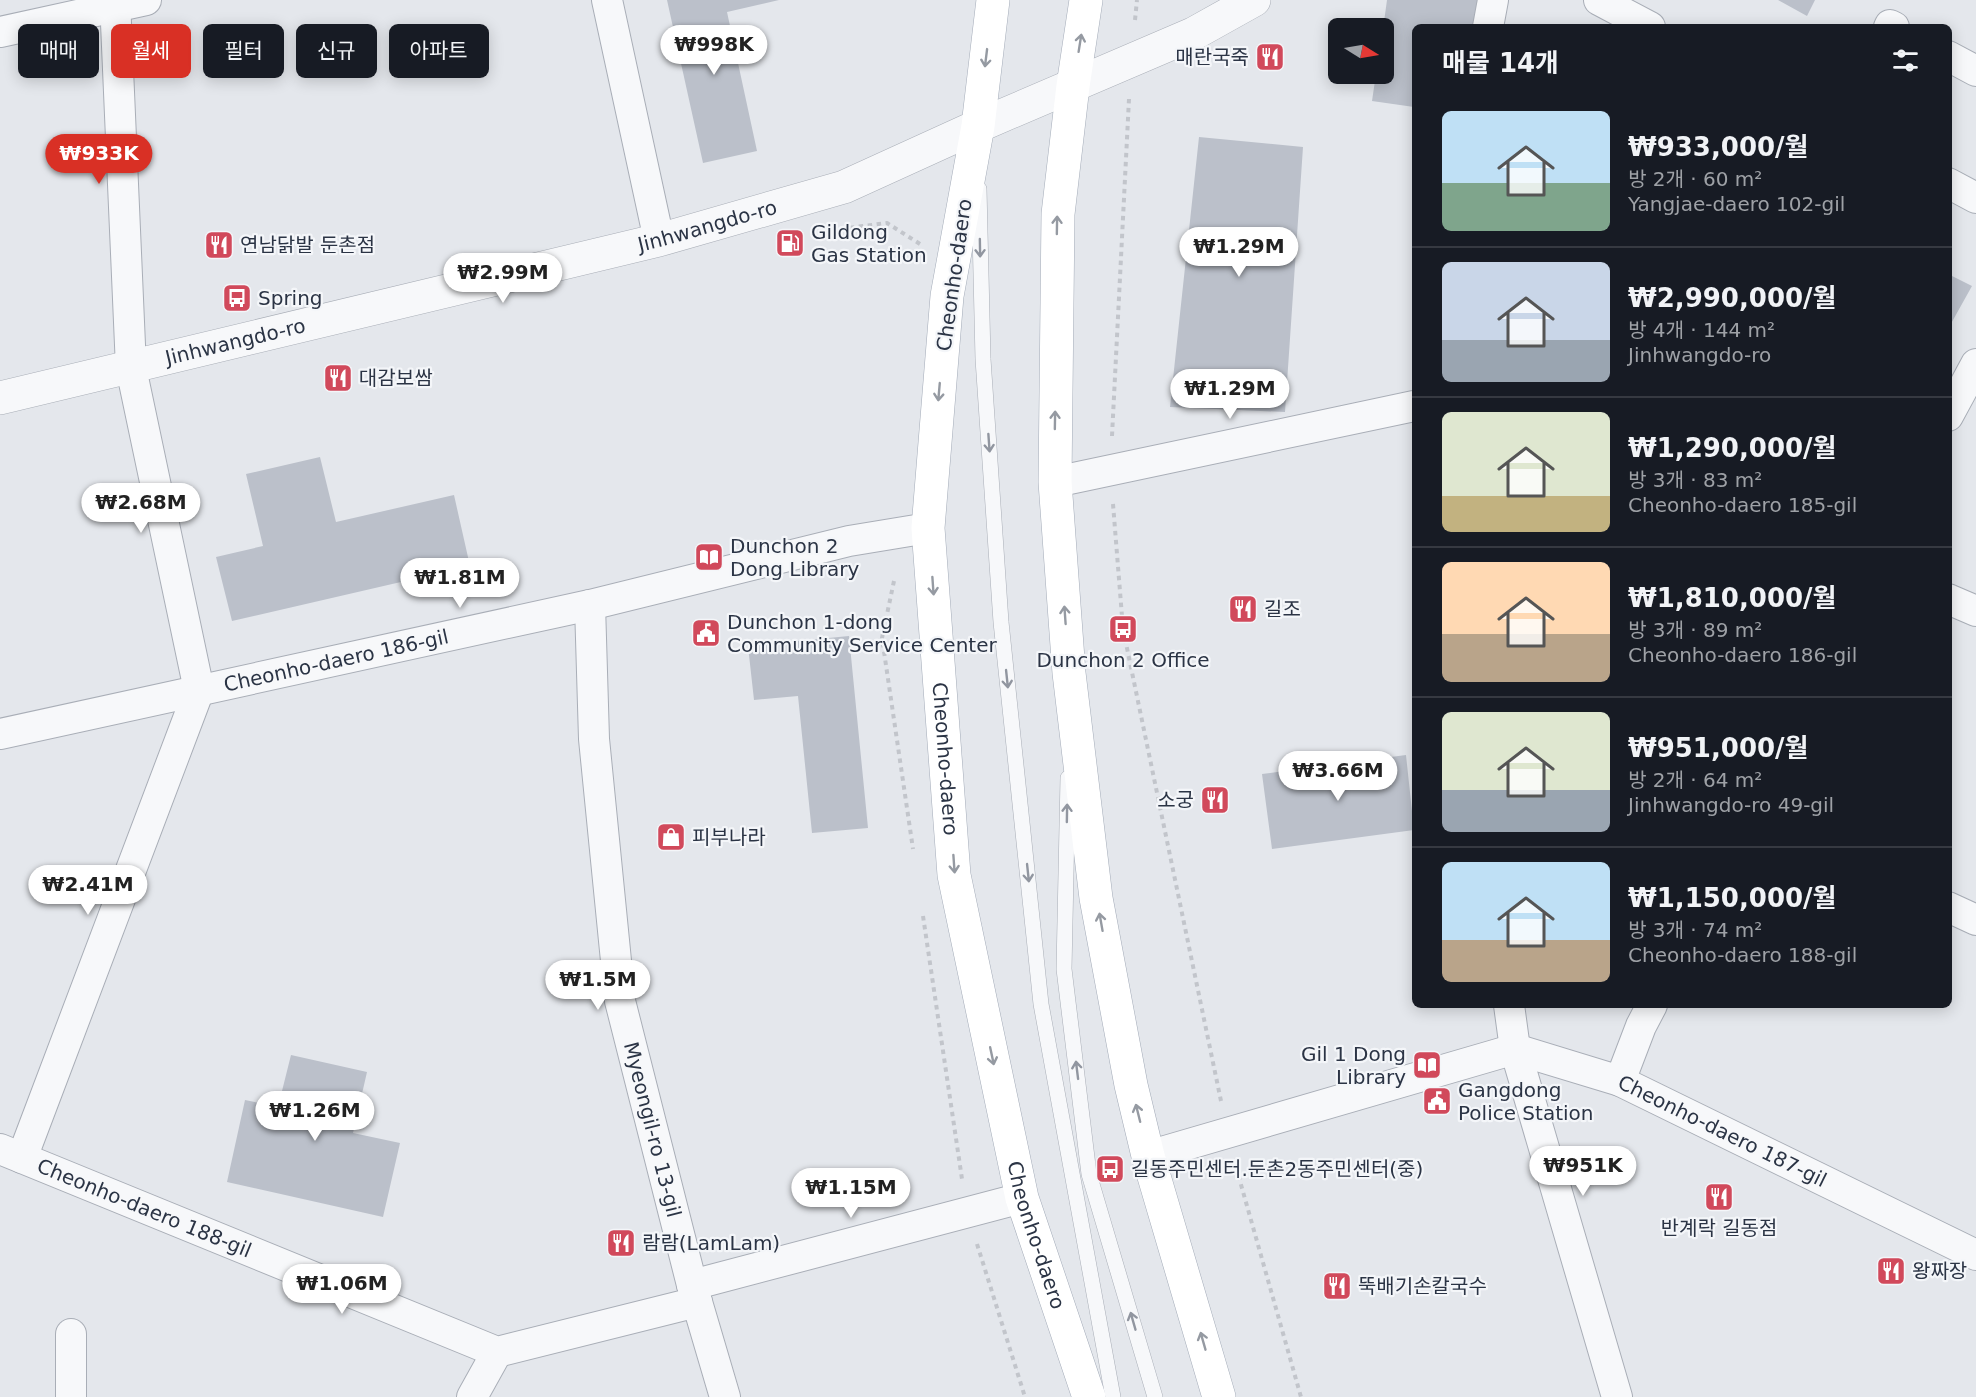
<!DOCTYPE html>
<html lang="ko">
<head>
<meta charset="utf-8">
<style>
	:root { --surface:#171b24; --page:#20242c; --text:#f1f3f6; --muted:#9ea1a6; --line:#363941; --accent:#d93025 }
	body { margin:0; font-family:"DejaVu Sans","Noto Sans KR",sans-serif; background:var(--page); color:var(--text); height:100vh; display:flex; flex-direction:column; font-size:22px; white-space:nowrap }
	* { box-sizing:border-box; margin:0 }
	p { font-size:20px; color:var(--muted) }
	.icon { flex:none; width:33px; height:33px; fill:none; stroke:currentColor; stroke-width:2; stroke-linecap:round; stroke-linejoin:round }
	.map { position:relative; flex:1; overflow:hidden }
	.panel { position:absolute; left:1412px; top:24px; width:540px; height:984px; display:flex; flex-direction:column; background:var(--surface); border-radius:9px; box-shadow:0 3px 15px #0003 }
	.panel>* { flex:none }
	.top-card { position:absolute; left:18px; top:24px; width:570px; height:54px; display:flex; gap:12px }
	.needle { width:39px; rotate:101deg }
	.fabs { position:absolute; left:1328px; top:18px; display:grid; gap:12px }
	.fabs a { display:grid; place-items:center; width:66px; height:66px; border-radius:9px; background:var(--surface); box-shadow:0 3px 15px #0003; font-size:30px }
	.price { position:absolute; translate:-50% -51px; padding:0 14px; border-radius:21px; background:#fff; color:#222; font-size:20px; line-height:39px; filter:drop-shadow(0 2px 3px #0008) }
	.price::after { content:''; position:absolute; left:50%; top:36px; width:18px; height:14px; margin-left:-9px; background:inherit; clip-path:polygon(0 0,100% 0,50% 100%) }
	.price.current { background:var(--accent); color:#fff }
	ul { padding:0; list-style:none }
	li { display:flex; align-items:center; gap:18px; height:150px; padding:0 30px }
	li+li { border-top:2px solid var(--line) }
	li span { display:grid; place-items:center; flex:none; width:168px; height:120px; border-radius:9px; color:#555 }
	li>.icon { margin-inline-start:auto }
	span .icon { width:72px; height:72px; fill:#fffc; stroke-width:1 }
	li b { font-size:26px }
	h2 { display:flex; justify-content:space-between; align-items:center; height:72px; padding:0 30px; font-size:26px }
	.chip { padding:0 21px; border-radius:9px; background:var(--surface); box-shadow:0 3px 15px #0003; font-size:21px; line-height:54px }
	.chip.current { background:var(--accent); color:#fff }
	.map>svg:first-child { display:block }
	.building { fill:#bbc0ca }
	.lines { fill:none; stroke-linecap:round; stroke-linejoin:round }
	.service-casing { stroke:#a9aeb7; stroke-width:16 }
	.minor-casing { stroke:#a9aeb7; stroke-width:32 }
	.tertiary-casing { stroke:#a9aeb7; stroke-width:34 }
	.primary-casing { stroke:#a3abb8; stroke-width:34 }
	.path { stroke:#c2c5cb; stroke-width:4; stroke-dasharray:4.5 4.5; stroke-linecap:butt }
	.service { stroke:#f7f8fa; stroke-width:15 }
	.minor { stroke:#f7f8fa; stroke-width:30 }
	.tertiary { stroke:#f7f8fa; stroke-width:33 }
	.primary { stroke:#fff; stroke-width:33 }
	.oneway { stroke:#959aa2 }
	.oneway2 { stroke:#9196a0 }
	.labels { text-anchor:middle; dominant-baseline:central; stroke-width:4.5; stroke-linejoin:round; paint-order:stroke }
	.poi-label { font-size:20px; fill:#2b3445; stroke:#f4f6f9; text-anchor:start }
	.street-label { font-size:20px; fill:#2b3445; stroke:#f4f6f9 }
</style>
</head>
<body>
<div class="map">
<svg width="1976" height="1397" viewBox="0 0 1976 1397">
	<rect width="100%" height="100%" fill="#e4e7ec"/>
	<!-- building -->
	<path class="building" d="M667 0H779L727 12 757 151 703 163Z
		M1387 0H1479L1475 27H1414V107L1372 101 1376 74H1383V29Z
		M1778 0H1815L1807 16Z
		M1199 137 1303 147 1285 412 1170 407Z
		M1948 274 1972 286 1948 329Z
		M320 457 336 522 454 495 470 566 232 621 216 557 263 546 246 474Z
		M849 636 868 828 812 833 798 696 754 700 748 646Z
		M1406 755 1414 830 1272 849 1262 774Z
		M291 1055 367 1072 353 1133 400 1143 383 1217 227 1182 245 1100 278 1107Z"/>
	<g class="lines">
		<!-- service casing -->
		<g class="service-casing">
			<path id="service" d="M979 189 983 359 1001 622 1041 1004 1113 1397
				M1068 778 1064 969 1089 1174 1155 1397"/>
		</g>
		<!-- minor casing -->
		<g class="minor-casing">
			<g id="minor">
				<path d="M607 0 659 240"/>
				<path d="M1599 0 1650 27"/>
				<path d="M1488 27 1493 0"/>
				<path d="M1889 27 1890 25 1894 27"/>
				<path d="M0 32 146 0"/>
				<path d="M1948 56 1976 71"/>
				<path d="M1948 183 1976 198"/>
				<path d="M1948 416 1976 364"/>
				<path d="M1055 482 1414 406"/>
				<path d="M1948 599 1976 611"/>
				<path id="s1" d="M590 605 594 739 620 1001 692 1285 725 1397"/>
				<path id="s2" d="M0 734 590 605 849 541 928 528"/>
				<path d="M1948 907 1976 920"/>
				<path d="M1509 1005 1515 1049 1617 1397"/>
				<path d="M1620 1081 1641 1026 1652 1005"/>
				<path id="s3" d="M0 1149 497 1352 697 1302"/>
				<path id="s4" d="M1148 1156 1515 1049 1620 1081 1976 1255"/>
				<path d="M22 1158 199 690 131 368 115 0"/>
				<path d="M692 1285 1022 1198"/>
				<path d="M71 1397V1334"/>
				<path d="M472 1397 497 1352"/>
			</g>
		</g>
		<!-- tertiary casing -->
		<g class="tertiary-casing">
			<g id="tertiary">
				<path id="s5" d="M0 398 659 240 844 187 978 126 1193 34 1254 0"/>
			</g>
		</g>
		<!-- primary casing -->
		<g class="primary-casing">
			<g id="primary">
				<path id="s6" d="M993 0 978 126 947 296 928 528 954 875 1022 1198 1089 1397"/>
				<path d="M1086 0 1073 86 1058 214 1055 482 1069 673 1096 898 1131 1085 1148 1156 1219 1397"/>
			</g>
		</g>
		<!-- path -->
		<path class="path" d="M1135 20 1137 0
			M832 230 887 223 920 244
			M1112 436 1129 99
			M1113 504 1123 629 1221 1101
			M894 581 882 638 913 849
			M923 916 962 1179
			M1236 1167 1301 1397
			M977 1244 1025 1397"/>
		<!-- service -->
		<use href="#service" class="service"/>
		<!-- minor -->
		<use href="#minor" class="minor"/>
		<!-- tertiary -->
		<use href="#tertiary" class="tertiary"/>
		<!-- primary -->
		<use href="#primary" class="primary"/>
	</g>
	<!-- one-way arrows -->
	<defs><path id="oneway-shaft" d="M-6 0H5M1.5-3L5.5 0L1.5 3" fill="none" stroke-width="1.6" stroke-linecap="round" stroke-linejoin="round" transform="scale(1.5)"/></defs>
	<g class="oneway">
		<use href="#oneway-shaft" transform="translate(1080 43) rotate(-81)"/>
		<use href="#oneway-shaft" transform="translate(986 58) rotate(97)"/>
		<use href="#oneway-shaft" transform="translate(1057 225) rotate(-89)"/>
		<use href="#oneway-shaft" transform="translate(939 392) rotate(95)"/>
		<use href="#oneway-shaft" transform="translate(1055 420) rotate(-89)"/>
		<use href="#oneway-shaft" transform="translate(933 586) rotate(86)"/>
		<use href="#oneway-shaft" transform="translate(1065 615) rotate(-94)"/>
		<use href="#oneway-shaft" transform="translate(954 864) rotate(86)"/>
		<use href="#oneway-shaft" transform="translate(1101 922) rotate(-100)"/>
		<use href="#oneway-shaft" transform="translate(992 1056) rotate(78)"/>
		<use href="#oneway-shaft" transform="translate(1138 1113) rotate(-104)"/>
		<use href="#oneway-shaft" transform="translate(1203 1341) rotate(-106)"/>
	</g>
	<g class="oneway2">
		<use href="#oneway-shaft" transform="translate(980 248) rotate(89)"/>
		<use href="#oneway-shaft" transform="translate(989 443) rotate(86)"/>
		<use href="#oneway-shaft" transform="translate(1007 679) rotate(84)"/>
		<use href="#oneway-shaft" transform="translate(1067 813) rotate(-89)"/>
		<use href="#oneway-shaft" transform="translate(1028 873) rotate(84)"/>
		<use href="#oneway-shaft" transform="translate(1077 1070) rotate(-97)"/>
		<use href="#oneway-shaft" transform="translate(1133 1321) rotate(-106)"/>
	</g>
	<!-- icons -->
	<defs>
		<g id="restaurant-square" transform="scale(1.5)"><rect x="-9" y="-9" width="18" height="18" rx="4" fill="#d1495b" stroke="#f4f6f9"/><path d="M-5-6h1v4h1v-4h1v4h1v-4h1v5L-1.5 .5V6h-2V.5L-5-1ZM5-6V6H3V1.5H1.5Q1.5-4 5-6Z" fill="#fff"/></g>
		<g id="fuel-square" transform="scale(1.5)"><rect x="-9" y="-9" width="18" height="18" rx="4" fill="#d1495b" stroke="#f4f6f9"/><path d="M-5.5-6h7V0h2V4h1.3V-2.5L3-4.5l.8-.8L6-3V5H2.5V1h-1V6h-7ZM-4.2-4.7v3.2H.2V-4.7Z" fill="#fff"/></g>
		<g id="bus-square" transform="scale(1.5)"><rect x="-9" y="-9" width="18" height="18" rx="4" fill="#d1495b" stroke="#f4f6f9"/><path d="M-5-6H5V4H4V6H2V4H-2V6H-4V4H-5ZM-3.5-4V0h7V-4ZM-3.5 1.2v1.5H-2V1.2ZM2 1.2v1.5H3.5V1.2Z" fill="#fff"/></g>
		<g id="library-square" transform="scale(1.5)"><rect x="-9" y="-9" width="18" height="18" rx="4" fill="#d1495b" stroke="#f4f6f9"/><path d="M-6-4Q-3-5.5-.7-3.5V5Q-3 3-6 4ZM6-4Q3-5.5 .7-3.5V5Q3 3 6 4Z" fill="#fff"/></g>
		<g id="civic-square" transform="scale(1.5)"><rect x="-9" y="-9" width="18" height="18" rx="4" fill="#d1495b" stroke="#f4f6f9"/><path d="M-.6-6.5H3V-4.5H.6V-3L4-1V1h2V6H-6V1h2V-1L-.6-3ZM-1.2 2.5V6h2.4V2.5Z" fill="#fff"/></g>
		<g id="shop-square" transform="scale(1.5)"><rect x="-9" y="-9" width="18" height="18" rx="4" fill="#d1495b" stroke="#f4f6f9"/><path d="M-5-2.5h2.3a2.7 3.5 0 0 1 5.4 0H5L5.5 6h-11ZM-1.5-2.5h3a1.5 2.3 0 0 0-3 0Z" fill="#fff"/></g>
	</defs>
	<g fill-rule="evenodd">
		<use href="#restaurant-square" x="1270" y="57"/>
		<use href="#fuel-square" x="790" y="243"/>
		<use href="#restaurant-square" x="219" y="245"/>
		<use href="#bus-square" x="237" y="298"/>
		<use href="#restaurant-square" x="338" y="378"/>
		<use href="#library-square" x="709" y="557"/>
		<use href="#restaurant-square" x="1243" y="609"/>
		<use href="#bus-square" x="1123" y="629"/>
		<use href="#civic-square" x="706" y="633"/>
		<use href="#restaurant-square" x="1215" y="800"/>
		<use href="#shop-square" x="671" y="837"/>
		<use href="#library-square" x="1427" y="1065"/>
		<use href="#civic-square" x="1437" y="1101"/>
		<use href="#bus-square" x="1110" y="1169"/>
		<use href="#restaurant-square" x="1719" y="1197"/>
		<use href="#restaurant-square" x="621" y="1243"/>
		<use href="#restaurant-square" x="1891" y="1271"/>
		<use href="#restaurant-square" x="1337" y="1286"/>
	</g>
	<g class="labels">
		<!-- poi labels -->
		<g class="poi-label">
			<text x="1249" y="57" text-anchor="end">매란국죽</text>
			<text x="811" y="232">Gildong<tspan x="811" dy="23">Gas Station</tspan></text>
			<text x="240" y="245">연남닭발 둔촌점</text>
			<text x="258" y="298">Spring</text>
			<text x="359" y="378">대감보쌈</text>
			<text x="730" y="546">Dunchon 2<tspan x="730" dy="23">Dong Library</tspan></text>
			<text x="1264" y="609">길조</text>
			<text x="727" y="622">Dunchon 1-dong<tspan x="727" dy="23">Community Service Center</tspan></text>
			<text x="1123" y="660" text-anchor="middle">Dunchon 2 Office</text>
			<text x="1194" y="800" text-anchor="end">소궁</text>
			<text x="692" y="837">피부나라</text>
			<text x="1406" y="1054" text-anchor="end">Gil 1 Dong<tspan x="1406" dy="23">Library</tspan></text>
			<text x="1458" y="1090">Gangdong<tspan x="1458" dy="23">Police Station</tspan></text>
			<text x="1131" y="1169">길동주민센터.둔촌2동주민센터(중)</text>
			<text x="1719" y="1228" text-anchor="middle">반계락 길동점</text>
			<text x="642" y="1243">람람(LamLam)</text>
			<text x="1912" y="1271">왕짜장</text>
			<text x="1358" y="1286">뚝배기손칼국수</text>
		</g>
		<!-- street labels -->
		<g class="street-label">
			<text stroke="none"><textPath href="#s5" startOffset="728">Jinhwangdo-ro</textPath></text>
			<text transform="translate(954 275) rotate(-82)">Cheonho-daero</text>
			<text stroke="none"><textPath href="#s5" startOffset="242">Jinhwangdo-ro</textPath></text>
			<text stroke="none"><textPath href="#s2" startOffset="344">Cheonho-daero 186-gil</textPath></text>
			<text stroke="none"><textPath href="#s6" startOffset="764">Cheonho-daero</textPath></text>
			<text stroke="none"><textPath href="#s1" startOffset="530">Myeongil-ro 13-gil</textPath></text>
			<text stroke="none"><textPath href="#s4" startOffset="606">Cheonho-daero 187-gil</textPath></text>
			<text stroke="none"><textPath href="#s3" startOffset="156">Cheonho-daero 188-gil</textPath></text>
			<text stroke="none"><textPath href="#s6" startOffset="1250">Cheonho-daero</textPath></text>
		</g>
	</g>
</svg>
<div class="fabs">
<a><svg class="needle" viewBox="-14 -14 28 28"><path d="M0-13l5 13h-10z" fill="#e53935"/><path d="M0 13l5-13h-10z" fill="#9ea1a6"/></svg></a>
</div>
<b class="price" style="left:714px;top:76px">₩998K</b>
<b class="price current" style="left:99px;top:185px">₩933K</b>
<b class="price" style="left:1239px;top:278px">₩1.29M</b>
<b class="price" style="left:503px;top:304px">₩2.99M</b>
<b class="price" style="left:1230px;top:420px">₩1.29M</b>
<b class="price" style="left:141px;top:534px">₩2.68M</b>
<b class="price" style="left:460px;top:609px">₩1.81M</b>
<b class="price" style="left:1338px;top:802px">₩3.66M</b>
<b class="price" style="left:88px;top:916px">₩2.41M</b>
<b class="price" style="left:598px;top:1011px">₩1.5M</b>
<b class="price" style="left:315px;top:1142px">₩1.26M</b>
<b class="price" style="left:1583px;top:1197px">₩951K</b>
<b class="price" style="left:851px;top:1219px">₩1.15M</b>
<b class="price" style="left:342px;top:1315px">₩1.06M</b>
<div class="top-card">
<a class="chip">매매</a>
<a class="chip current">월세</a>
<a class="chip">필터</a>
<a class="chip">신규</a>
<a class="chip">아파트</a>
</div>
<section class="panel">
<h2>매물 14개<svg class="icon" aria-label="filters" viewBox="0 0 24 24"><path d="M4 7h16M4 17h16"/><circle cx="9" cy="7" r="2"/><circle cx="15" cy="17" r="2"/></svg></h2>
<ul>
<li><span style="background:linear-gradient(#bfe0f5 60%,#7fa58c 0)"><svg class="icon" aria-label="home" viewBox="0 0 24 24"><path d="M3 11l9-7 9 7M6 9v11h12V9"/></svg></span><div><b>₩933,000/월</b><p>방 2개 · 60 m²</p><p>Yangjae-daero 102-gil</p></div></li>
<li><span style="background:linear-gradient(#c9d6e8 65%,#9aa5b1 0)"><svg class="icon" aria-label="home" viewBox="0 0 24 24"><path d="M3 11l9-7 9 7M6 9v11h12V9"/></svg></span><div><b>₩2,990,000/월</b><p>방 4개 · 144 m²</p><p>Jinhwangdo-ro</p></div></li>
<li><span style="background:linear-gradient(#dfe7d0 70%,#c2b280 0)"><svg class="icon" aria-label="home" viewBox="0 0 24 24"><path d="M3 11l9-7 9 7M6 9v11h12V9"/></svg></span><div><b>₩1,290,000/월</b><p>방 3개 · 83 m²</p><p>Cheonho-daero 185-gil</p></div></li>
<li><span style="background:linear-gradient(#ffd9b3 60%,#b9a48a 0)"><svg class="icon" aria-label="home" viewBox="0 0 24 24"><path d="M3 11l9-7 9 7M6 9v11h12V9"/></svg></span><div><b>₩1,810,000/월</b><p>방 3개 · 89 m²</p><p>Cheonho-daero 186-gil</p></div></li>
<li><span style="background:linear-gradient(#dfe7d0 65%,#9aa5b1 0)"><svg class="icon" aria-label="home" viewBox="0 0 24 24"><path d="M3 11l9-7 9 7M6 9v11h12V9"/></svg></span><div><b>₩951,000/월</b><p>방 2개 · 64 m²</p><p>Jinhwangdo-ro 49-gil</p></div></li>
<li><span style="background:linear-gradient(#bfe0f5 65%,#b9a48a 0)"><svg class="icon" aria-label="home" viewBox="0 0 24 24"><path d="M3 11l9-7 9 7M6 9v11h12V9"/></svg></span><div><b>₩1,150,000/월</b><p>방 3개 · 74 m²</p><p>Cheonho-daero 188-gil</p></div></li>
</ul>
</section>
</div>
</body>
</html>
